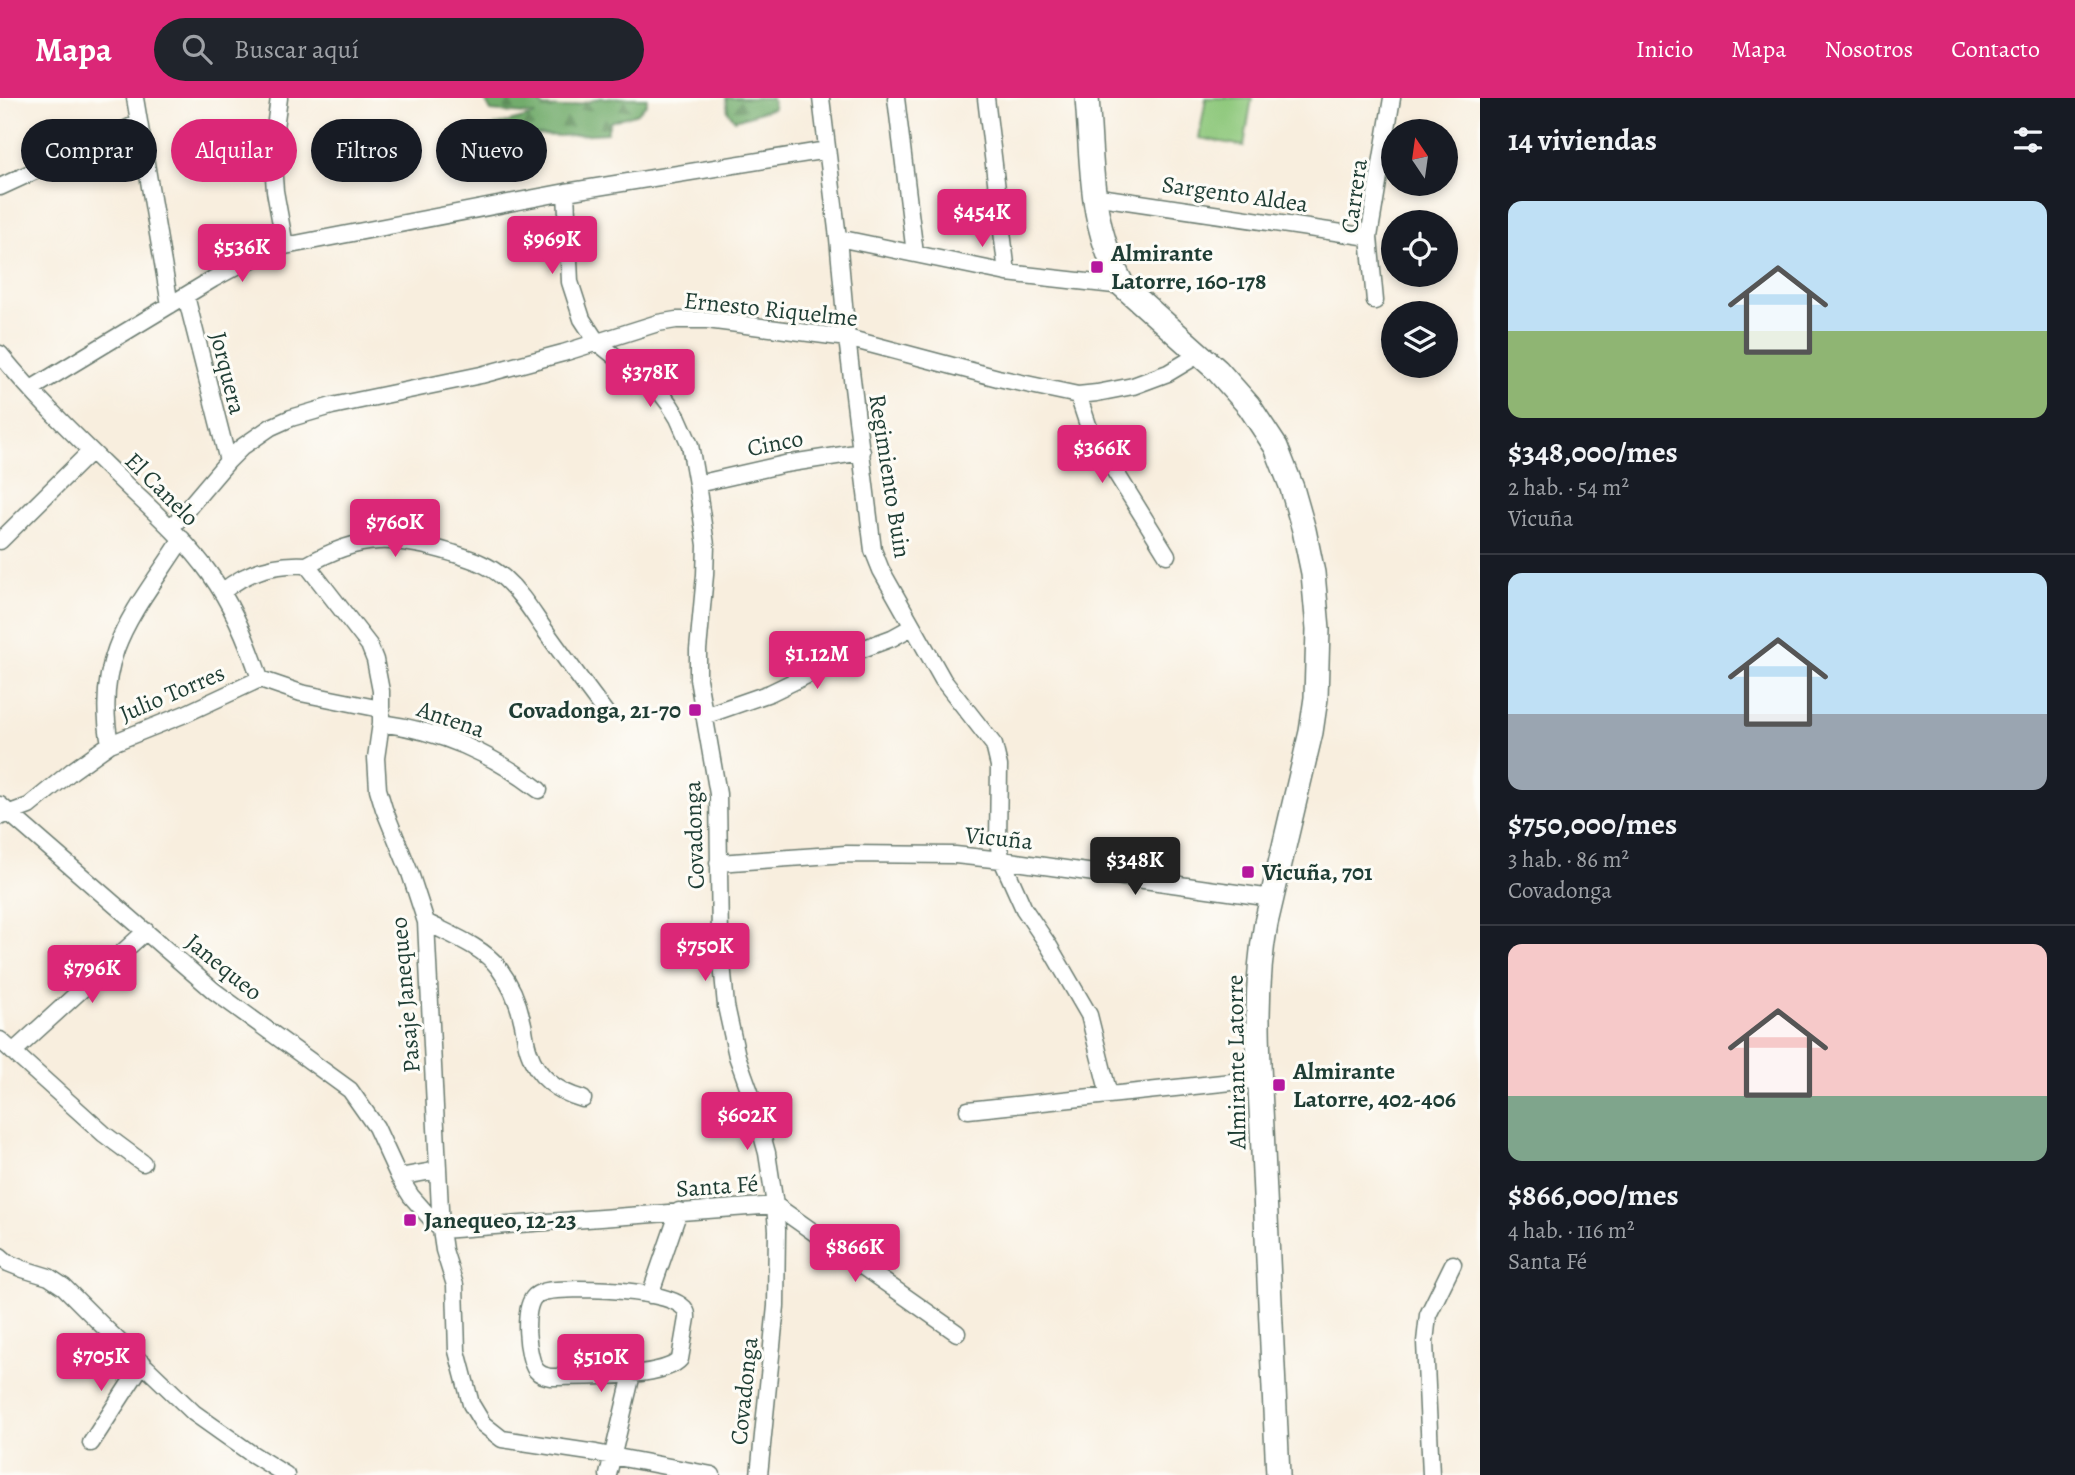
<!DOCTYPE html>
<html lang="es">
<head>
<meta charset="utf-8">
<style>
	:root { --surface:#171b24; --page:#20242c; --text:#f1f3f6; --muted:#9ea1a6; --line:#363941; --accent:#db2777 }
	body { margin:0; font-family:Alegreya,serif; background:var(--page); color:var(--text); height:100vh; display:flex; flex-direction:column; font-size:26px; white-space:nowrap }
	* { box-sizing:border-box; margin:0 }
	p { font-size:23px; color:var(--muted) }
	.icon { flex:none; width:38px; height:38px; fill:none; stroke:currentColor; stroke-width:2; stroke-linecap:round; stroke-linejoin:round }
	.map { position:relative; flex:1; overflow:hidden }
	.sheet { display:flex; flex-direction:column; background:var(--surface); width:595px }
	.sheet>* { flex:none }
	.guide { position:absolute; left:21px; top:21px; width:665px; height:63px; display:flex; gap:14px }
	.needle { width:46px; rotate:347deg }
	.tools { position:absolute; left:1381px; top:21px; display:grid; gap:14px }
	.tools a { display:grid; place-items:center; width:77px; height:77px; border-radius:50%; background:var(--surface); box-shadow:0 4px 10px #0003; font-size:35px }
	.price { position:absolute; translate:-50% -60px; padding:0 16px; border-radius:7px; background:var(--accent); color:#fff; font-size:23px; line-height:46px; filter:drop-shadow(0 2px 4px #0008) }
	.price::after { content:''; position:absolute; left:50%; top:42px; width:21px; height:16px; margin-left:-10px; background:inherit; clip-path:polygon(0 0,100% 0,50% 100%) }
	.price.current { background:#222; color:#fff }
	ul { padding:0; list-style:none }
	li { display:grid; align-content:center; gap:14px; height:371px; padding:0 28px }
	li+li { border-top:2px solid var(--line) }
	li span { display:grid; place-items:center; height:217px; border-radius:14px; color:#555 }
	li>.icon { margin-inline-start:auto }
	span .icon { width:126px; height:126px; fill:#fffc; stroke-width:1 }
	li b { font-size:30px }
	h2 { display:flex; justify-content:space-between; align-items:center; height:84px; padding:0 28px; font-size:30px }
	.pill { padding:0 24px; border-radius:32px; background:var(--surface); box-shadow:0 4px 10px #0003; font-size:24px; line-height:63px }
	.pill.current { background:var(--accent); color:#fff }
	header { display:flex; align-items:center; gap:42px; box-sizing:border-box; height:98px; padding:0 35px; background:var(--accent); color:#fff }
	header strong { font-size:33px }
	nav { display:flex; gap:38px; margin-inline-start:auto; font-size:24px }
	.search { width:490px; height:63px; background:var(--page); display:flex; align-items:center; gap:18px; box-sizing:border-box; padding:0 24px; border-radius:38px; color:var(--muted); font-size:26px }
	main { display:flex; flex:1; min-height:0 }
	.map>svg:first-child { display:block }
	.forest { fill:url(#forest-firs); stroke:#487450; stroke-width:2 }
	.pitch { fill:#8ec87c; stroke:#568258; stroke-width:2 }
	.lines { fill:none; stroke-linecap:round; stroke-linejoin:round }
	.minor-casing { stroke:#6b7b70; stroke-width:19 }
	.secondary-casing { stroke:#6b7b70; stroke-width:26 }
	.minor { stroke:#fff; stroke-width:16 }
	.secondary { stroke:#fff; stroke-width:23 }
	.poi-dot { fill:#b5179e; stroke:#fdfcf7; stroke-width:2.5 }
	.labels { text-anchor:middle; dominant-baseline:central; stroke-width:6; stroke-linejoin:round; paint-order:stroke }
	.street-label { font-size:24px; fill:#1f3d34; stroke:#fdfcf7 }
	.poi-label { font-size:24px; font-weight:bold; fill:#1f3d34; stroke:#fdfcf7; text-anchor:start }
</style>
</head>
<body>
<header>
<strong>Mapa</strong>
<div class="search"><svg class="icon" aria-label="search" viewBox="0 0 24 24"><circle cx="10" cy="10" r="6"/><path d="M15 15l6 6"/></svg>Buscar aquí</div>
<nav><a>Inicio</a><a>Mapa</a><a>Nosotros</a><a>Contacto</a></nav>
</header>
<main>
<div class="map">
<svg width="1480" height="1377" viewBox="0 0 1480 1377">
	<defs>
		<pattern id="forest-firs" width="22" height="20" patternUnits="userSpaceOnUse" patternTransform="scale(1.75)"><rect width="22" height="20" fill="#72ac6c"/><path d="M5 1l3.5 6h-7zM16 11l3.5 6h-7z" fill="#5d8d5a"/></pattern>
	</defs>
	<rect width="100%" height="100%" fill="#fdfcf7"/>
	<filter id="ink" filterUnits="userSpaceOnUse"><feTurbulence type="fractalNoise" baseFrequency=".0143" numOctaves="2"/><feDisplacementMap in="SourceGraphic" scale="14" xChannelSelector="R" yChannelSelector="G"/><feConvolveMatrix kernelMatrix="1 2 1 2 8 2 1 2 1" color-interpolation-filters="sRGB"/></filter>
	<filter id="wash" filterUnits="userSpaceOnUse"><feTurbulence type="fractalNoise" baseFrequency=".00686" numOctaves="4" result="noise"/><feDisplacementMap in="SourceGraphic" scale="28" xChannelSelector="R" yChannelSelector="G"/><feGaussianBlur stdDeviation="1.57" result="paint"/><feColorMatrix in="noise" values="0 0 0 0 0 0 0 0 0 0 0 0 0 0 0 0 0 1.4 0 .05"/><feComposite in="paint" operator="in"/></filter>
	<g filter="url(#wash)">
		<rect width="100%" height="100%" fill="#f8eede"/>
		<!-- forest -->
		<path class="forest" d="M484 0H534L544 9 565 10 601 0H647V5L638 15 610 24 607 35 559 38 539 37 520 40 496 41 486 30 535 17 491 13Z
			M726 0H772L774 10 735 22 728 14Z"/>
		<!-- pitch -->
		<path class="pitch" d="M1206 0H1252L1244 48 1199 40Z"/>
	</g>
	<g filter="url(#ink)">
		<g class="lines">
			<!-- minor casing -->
			<g class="minor-casing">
				<path id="minor" d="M135 0 170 207
					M279 0 272 52 275 93 285 148
					M821 0 838 140 847 240 873 452 881 472 943 582 994 647 999 668 998 745 1002 762 1024 811 1049 848 1089 917 1109 997
					M896 0 915 156
					M986 0 1007 175
					M0 89 139 25
					M566 94 570 184 582 221 597 244 661 295 670 307 678 320 690 347 697 386 706 447 705 477 698 552V581L718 696 720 843 726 908 737 958 750 994 767 1055 775 1107 777 1132 776 1208 759 1377
					M1093 98 1369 139
					M838 140 1007 175 1123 188
					M186 198 228 363
					M1375 203 1369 139 1392 0
					M0 256C38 303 83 345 126 387 155 415 186 442 210 476 233 508 248 544 260 581
					M31 291 213 181 241 166 285 148 566 94 827 52
					M1078 297 1090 333 1167 457
					M697 386 785 366 862 354
					M171 430 228 363 242 349 271 329 291 320 332 308 481 277 563 255 658 225 676 222H707L847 240 998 280 1078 297 1097 295 1133 288 1168 275 1198 257
					M0 443 91 353
					M307 467 369 547 375 562 381 593V625L376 660 378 691 384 711 410 775 426 824 441 1132 444 1152 455 1187 457 1253 471 1306 483 1326 502 1341 596 1355 712 1377
					M307 467C360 436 395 438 452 455 471 461 488 466 504 480 521 495 532 514 544 531 564 559 584 586 605 614
					M222 494C247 473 274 465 307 467
					M704 618 770 595 857 553 892 540 912 529
					M381 625C441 633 491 655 539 692
					M110 646C93 554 136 513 182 441
					M0 707 214 893 350 992 376 1029 399 1079 411 1098 441 1132
					M2 718 29 708 72 673 110 646 185 616 260 581 301 595 381 611
					M718 765 846 756 955 757 1002 762 1272 800
					M426 824C449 836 483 849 498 869 510 885 518 903 522 922 525 933 525 944 529 954 537 979 558 994 583 1001
					M0 942 104 1036 143 1065
					M13 954 146 833
					M968 1012 1260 981
					M399 1079 438 1072
					M441 1132 775 1107 957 1235
					M0 1158 8 1165 23 1171 49 1179 64 1189 103 1228 194 1315 249 1354 286 1377
					M578 1191C600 1191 668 1193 684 1210 687 1214 687 1215 687 1220L680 1261C664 1281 577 1278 550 1279 545 1278 540 1277 536 1272 527 1259 522 1210 535 1198 545 1190 565 1192 578 1191Z
					M650 1197 679 1113
					M91 1345 143 1265
					M608 1377 632 1276
					M1431 1377 1425 1244 1428 1217 1453 1166"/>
			</g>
			<!-- secondary casing -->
			<g class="secondary-casing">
				<path id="secondary" d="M1087 0C1093 70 1088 123 1123 188L1217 272 1249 308 1276 349 1292 390 1304 432 1313 475 1318 531 1316 600 1311 634 1266 825C1252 902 1260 975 1263 1053 1267 1161 1272 1269 1278 1377"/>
			</g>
			<!-- minor -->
			<use href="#minor" class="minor"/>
			<!-- secondary -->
			<use href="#secondary" class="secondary"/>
		</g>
	</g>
	<!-- markers -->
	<g class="poi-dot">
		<rect x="1090" y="162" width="14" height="14" rx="3.5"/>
		<rect x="688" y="605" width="14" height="14" rx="3.5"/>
		<rect x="1241" y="767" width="14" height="14" rx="3.5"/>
		<rect x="1272" y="980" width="14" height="14" rx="3.5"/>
		<rect x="403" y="1115" width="14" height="14" rx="3.5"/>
	</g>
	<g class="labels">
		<!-- street labels -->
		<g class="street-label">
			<text transform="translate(1235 96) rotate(8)">Sargento Aldea</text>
			<text transform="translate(1354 98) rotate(-82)">Carrera</text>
			<text transform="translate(771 211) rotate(6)">Ernesto Riquelme</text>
			<text transform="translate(228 275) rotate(76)">Jorquera</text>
			<text transform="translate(775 345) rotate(-11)">Cinco</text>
			<text transform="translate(890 378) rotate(81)">Regimiento Buin</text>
			<text transform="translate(162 391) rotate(45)">El Canelo</text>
			<text transform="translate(172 595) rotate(-23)">Julio Torres</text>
			<text transform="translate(451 621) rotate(19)">Antena</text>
			<text transform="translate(694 737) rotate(-92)">Covadonga</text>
			<text transform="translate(999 740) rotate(6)">Vicuña</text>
			<text transform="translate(224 869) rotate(39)">Janequeo</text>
			<text transform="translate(405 897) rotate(-95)">Pasaje Janequeo</text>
			<text transform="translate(1236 964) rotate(-91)">Almirante Latorre</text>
			<text transform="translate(717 1088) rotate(-4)">Santa Fé</text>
			<text transform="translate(744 1293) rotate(-84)">Covadonga</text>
		</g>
		<!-- poi labels -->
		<g class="poi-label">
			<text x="1111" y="155">Almirante<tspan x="1111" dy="28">Latorre, 160-178</tspan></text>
			<text x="681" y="612" text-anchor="end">Covadonga, 21-70</text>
			<text x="1262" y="774">Vicuña, 701</text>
			<text x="1293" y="973">Almirante<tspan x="1293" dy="28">Latorre, 402-406</tspan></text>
			<text x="424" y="1122">Janequeo, 12-23</text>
		</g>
	</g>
</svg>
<div class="tools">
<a><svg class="needle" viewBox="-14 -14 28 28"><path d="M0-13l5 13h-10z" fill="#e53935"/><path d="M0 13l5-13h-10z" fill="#9ea1a6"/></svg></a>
<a><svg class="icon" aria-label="locate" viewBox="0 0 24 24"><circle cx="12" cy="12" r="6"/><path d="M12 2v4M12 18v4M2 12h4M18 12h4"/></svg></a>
<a><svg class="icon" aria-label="layers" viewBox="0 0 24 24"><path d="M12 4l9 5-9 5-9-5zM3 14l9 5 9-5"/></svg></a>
</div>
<b class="price" style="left:982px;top:151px">$454K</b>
<b class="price" style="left:552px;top:178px">$969K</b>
<b class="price" style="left:242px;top:186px">$536K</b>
<b class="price" style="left:650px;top:311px">$378K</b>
<b class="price" style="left:1102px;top:387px">$366K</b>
<b class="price" style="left:395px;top:461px">$760K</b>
<b class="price" style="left:817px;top:593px">$1.12M</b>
<b class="price current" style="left:1135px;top:799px">$348K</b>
<b class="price" style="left:705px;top:885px">$750K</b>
<b class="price" style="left:92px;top:907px">$796K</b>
<b class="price" style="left:747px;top:1054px">$602K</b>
<b class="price" style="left:855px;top:1186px">$866K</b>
<b class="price" style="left:101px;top:1295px">$705K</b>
<b class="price" style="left:601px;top:1296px">$510K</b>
<div class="guide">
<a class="pill">Comprar</a>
<a class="pill current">Alquilar</a>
<a class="pill">Filtros</a>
<a class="pill">Nuevo</a>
</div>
</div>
<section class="sheet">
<h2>14 viviendas<svg class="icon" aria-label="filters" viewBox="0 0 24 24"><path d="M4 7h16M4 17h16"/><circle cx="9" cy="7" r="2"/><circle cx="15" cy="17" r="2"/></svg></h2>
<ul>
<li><span style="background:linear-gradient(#bfe0f5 60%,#8fb573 0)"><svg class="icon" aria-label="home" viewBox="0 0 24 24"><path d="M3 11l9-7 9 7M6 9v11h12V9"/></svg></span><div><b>$348,000/mes</b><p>2 hab. · 54 m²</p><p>Vicuña</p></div></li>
<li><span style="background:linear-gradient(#bfe0f5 65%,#9aa5b1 0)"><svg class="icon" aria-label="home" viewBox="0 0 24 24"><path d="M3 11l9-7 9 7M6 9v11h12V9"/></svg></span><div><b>$750,000/mes</b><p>3 hab. · 86 m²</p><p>Covadonga</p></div></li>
<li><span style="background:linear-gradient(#f6c9c9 70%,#7fa58c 0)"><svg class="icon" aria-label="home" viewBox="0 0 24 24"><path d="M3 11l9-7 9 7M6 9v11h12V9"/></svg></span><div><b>$866,000/mes</b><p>4 hab. · 116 m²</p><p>Santa Fé</p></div></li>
</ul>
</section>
</main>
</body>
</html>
